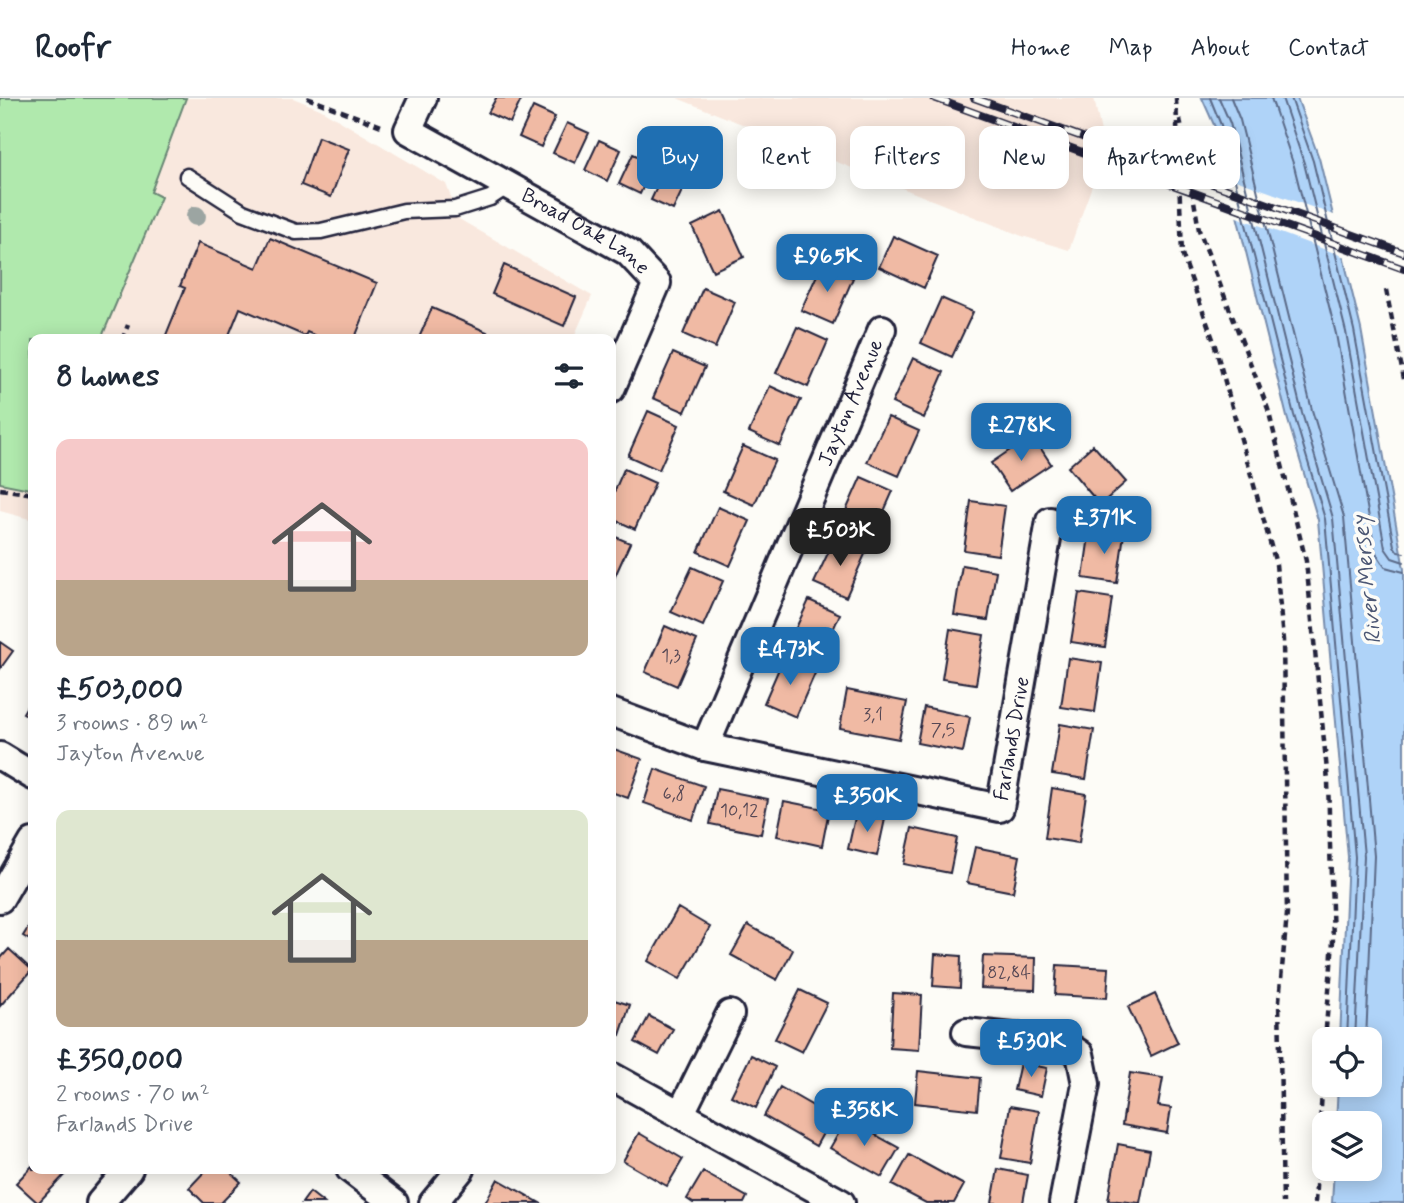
<!DOCTYPE html>
<html lang="en">
<head>
<meta charset="utf-8">
<style>
	:root { --surface:#fff; --page:#f2f2f3; --text:#1f2937; --muted:#747a83; --line:#e0e1e3; --accent:#1f6fb2 }
	body { margin:0; font-family:Mynerve,sans-serif; background:var(--page); color:var(--text); height:100vh; display:flex; flex-direction:column; font-size:26px; white-space:nowrap }
	* { box-sizing:border-box; margin:0 }
	p { font-size:23px; color:var(--muted) }
	.icon { flex:none; width:38px; height:38px; fill:none; stroke:currentColor; stroke-width:2; stroke-linecap:round; stroke-linejoin:round }
	.map { position:relative; flex:1; overflow:hidden }
	.sheet { position:absolute; left:28px; top:236px; width:588px; height:840px; display:flex; flex-direction:column; background:var(--surface); border-radius:14px; box-shadow:0 4px 18px #0003 }
	.sheet>* { flex:none }
	.guide { position:absolute; left:637px; top:28px; width:662px; height:63px; display:flex; gap:14px }
	.buttons { position:absolute; left:1312px; top:929px; display:grid; gap:14px }
	.buttons a { display:grid; place-items:center; width:70px; height:70px; border-radius:14px; background:var(--surface); box-shadow:0 4px 18px #0003; font-size:35px }
	.price { position:absolute; translate:-50% -60px; padding:0 16px; border-radius:14px; background:var(--accent); color:#fff; font-size:23px; line-height:46px; filter:drop-shadow(0 2px 4px #0008) }
	.price::after { content:''; position:absolute; left:50%; top:42px; width:21px; height:16px; margin-left:-10px; background:inherit; clip-path:polygon(0 0,100% 0,50% 100%) }
	.price.current { background:#222; color:#fff }
	ul { padding:0; list-style:none }
	li { display:grid; align-content:center; gap:14px; height:371px; padding:0 28px }
	li span { display:grid; place-items:center; height:217px; border-radius:14px; color:#555 }
	li>.icon { margin-inline-start:auto }
	span .icon { width:126px; height:126px; fill:#fffc; stroke-width:1 }
	li b { font-size:30px }
	h2 { display:flex; justify-content:space-between; align-items:center; height:84px; padding:0 28px; font-size:30px }
	.tag { padding:0 24px; border-radius:14px; background:var(--surface); box-shadow:0 4px 18px #0003; font-size:24px; line-height:63px }
	.tag.current { background:var(--accent); color:#fff }
	header { display:flex; align-items:center; gap:42px; box-sizing:border-box; height:98px; padding:0 35px; background:var(--surface); border-bottom:2px solid var(--line) }
	header strong { font-size:33px }
	nav { display:flex; gap:38px; margin-inline-start:auto; font-size:24px }
	.map>svg:first-child { display:block }
	.built { fill:#f9e8de }
	.green { fill:#b0e9ad; stroke:#698674; stroke-width:2 }
	.water { fill:#afd3f8; stroke:#778cac; stroke-width:2 }
	.pier { fill:#fdfcf7 }
	.lines { fill:none; stroke-linecap:round; stroke-linejoin:round }
	.shore { stroke:#5a6987; stroke-width:2 }
	.building { fill:#f0baa4; stroke:#22223b; stroke-width:2 }
	.lane-casing { stroke:#22223b; stroke-width:19 }
	.street-casing { stroke:#22223b; stroke-width:32 }
	.path { stroke:#22223b; stroke-width:4.5; stroke-dasharray:7 5; stroke-linecap:butt }
	.lane { stroke:#fdfcf7; stroke-width:14 }
	.street { stroke:#fdfcf7; stroke-width:26 }
	.rail-casing { stroke:#22223b; stroke-width:8 }
	.rail { stroke:#fdfcf7; stroke-width:5; stroke-dasharray:16; stroke-linecap:butt }
	.tree { fill:#9ca5a2 }
	.labels { text-anchor:middle; dominant-baseline:central; stroke-width:7; stroke-linejoin:round; paint-order:stroke }
	.number-label { font-size:18px; fill:#564855 }
	.street-label { font-size:21px; fill:#22223b; stroke:#fdfcf7 }
	.water-label { font-size:23px; font-style:italic; fill:#4c5774; stroke:#fdfcf7 }
</style>
</head>
<body>
<header>
<strong>Roofr</strong>
<nav><a>Home</a><a>Map</a><a>About</a><a>Contact</a></nav>
</header>
<div class="map">
<svg width="1404" height="1105" viewBox="0 0 1404 1105">
	<rect width="100%" height="100%" fill="#fdfcf7"/>
	<filter id="ink" filterUnits="userSpaceOnUse"><feTurbulence type="fractalNoise" baseFrequency=".0143" numOctaves="2"/><feDisplacementMap in="SourceGraphic" scale="14" xChannelSelector="R" yChannelSelector="G"/><feConvolveMatrix kernelMatrix="1 2 1 2 8 2 1 2 1" color-interpolation-filters="sRGB"/></filter>
	<g filter="url(#ink)">
		<!-- built -->
		<path class="built" d="M0 0H293L320 11 446 86 459 121 592 198 573 241 33 242V422L0 413Z
			M677 0H1094L1101 34 1099 68 1069 152 1022 138Z"/>
		<!-- green -->
		<path class="green" d="M0 0H186L151 94 161 99 101 241 33 242V385L30 391 0 385Z"/>
		<!-- water -->
		<path class="water" d="M1202 0H1297L1319 60 1361 231 1404 471V1105H1332L1334 1071H1370V1026L1336 1025 1338 987H1370V942L1340 941 1348 759 1318 422 1287 319 1215 29Z"/>
		<!-- pier -->
		<path class="pier" d="M1224 78 1337 118 1348 160 1234 118Z"/>
		<g class="lines">
			<!-- shore -->
			<path class="shore" d="M1210 0 1221 27 1294 317 1325 421 1355 759 1347 942
				M1219 0 1230 25 1302 315 1333 420 1364 758 1355 942
				M1231 0 1240 22 1312 312 1344 419 1374 758 1366 942
				M1271 0 1294 68 1336 236 1375 453 1385 469 1404 474
				M1282 0 1304 65 1346 234 1385 450 1392 460 1404 464
				M1291 0 1313 63 1354 232 1394 448 1398 454 1404 455"/>
		</g>
		<!-- building -->
		<path class="building" d="M496 0H522L510 25 488 15Z
			M533 9 555 19 541 49 519 39Z
			M567 25 589 35 575 65 553 55Z
			M318 39 349 51 331 99 301 87Z
			M599 42 621 52 607 83 585 72Z
			M633 56 654 66 640 96 619 86Z
			M665 72 687 82 673 112 651 102Z
			M723 113 744 159 713 173 692 128Z
			M893 138 938 158 924 190 879 169Z
			M270 140 377 185 354 242H325L307 234 305 238 240 210 227 242H164L185 190 180 188 198 145 257 170Z
			M822 166 853 180 833 226 801 212Z
			M504 167 576 199 564 228 492 196Z
			M703 190 735 204 715 250 683 236Z
			M941 200 973 214 952 259 921 245Z
			M432 210 487 234 483 242H418Z
			M797 229 828 243 808 289 776 275Z
			M673 255 705 269 685 314 653 300Z
			M913 260 944 274 924 320 892 305Z
			M770 288 801 302 780 348 749 334Z
			M648 313 679 327 659 372 628 358Z
			M888 319 919 333 899 378 867 364Z
			M1032 337 1051 366 1010 393 991 365Z
			M1093 347 1126 384 1100 407 1068 369Z
			M743 348 775 362 754 407 723 393Z
			M624 371 655 385 635 431 611 420V401Z
			M861 379 893 393 873 438 841 424Z
			M971 403 1005 408 998 457 964 452Z
			M718 409 750 423 730 468 698 454Z
			M1090 431 1124 436 1117 485 1083 480Z
			M611 437 630 445 611 487Z
			M835 440 866 454 846 499 814 485Z
			M962 467 996 473 988 522 954 517Z
			M692 469 723 483 703 528 671 514Z
			M1079 495 1112 500 1105 549 1071 544Z
			M809 502 840 516 820 561 788 547Z
			M665 528 697 542 677 588 645 574Z
			M950 531 984 537 976 586 942 581Z
			M0 544 13 553 0 571Z
			M784 559 816 573 796 619 764 605Z
			M1068 560 1102 565 1095 614 1061 609Z
			M847 592 907 604 899 641 840 630Z
			M33 598V621L23 615Z
			M924 609 970 619 963 654 917 645Z
			M1060 626 1094 632 1086 681 1052 676Z
			M611 650 642 661 628 700 611 694Z
			M655 671 704 688 693 722 644 705Z
			M1052 690 1086 696 1079 745 1045 740Z
			M717 691 768 701 761 736 710 726Z
			M784 703 829 712 822 748 777 738Z
			M856 715 885 721 877 758 848 751Z
			M912 730 957 740 950 775 904 766Z
			M975 749 1020 758 1013 794 967 785Z
			M678 810 710 829 680 881 648 863Z
			M33 822V844L23 838Z
			M748 827 793 852 777 882 731 857Z
			M9 851 32 872 0 908V861Z
			M935 856 961 858 960 890 933 888Z
			M983 858 1036 860 1035 892 981 890Z
			M1057 867 1109 870 1107 900 1055 897Z
			M800 892 827 905 802 954 775 941Z
			M893 895 922 897 919 952 890 950Z
			M1155 896 1178 945 1151 958 1128 909Z
			M611 901 630 907 620 937 611 934Z
			M649 918 673 931 659 957 635 944Z
			M751 957 775 969 756 1010 731 998Z
			M1020 965 1047 970 1041 998 1014 992Z
			M918 973 980 980 977 1012 915 1005Z
			M1130 975 1163 980 1158 1008 1171 1010 1167 1035 1122 1027Z
			M780 989 832 1019 816 1048 764 1018Z
			M1010 1008 1039 1013 1030 1065 1001 1060Z
			M847 1021 899 1050 882 1079 830 1050Z
			M639 1035 683 1061 667 1088 623 1063Z
			M1118 1046 1150 1052 1140 1105 1108 1102Z
			M909 1057 964 1087 954 1105H926L892 1087Z
			M33 1067V1071H70L38 1105 16 1085Z
			M207 1071H227L241 1084 221 1105H204L189 1090Z
			M998 1071 1028 1077 1023 1105H992Z
			M703 1074 747 1099 744 1105H693L687 1101Z
			M498 1081 540 1105H485Z
			M310 1094 324 1105H302Z"/>
		<g class="lines">
			<!-- lane casing -->
			<g class="lane-casing">
				<path id="lane" d="M187 78 243 114 296 134 321 133 404 113 455 111 490 100 508 88"/>
			</g>
			<!-- street casing -->
			<g class="street-casing">
				<g id="street">
					<path id="s1" d="M423 0 408 32 628 154 657 185 611 291"/>
					<path id="s2" d="M611 614 705 649 1000 710 1050 423"/>
					<path id="s3" d="M705 649 882 231"/>
					<path d="M0 658 33 678"/>
					<path d="M0 801 33 744"/>
					<path d="M966 934 1062 944 1080 956 1086 986 1063 1105"/>
					<path d="M611 978 841 1105"/>
					<path d="M681 1015 730 916"/>
					<path d="M350 1071 394 1105"/>
					<path d="M100 1105 129 1071"/>
					<path d="M433 1105 461 1071"/>
				</g>
			</g>
			<!-- path -->
			<path class="path" d="M307 0 384 29
				M1176 0 1182 156 1213 241 1276 466 1283 542 1287 816 1279 903 1283 1105
				M1180 21 1199 132 1268 311 1306 463 1328 683 1333 843 1325 942
				M1386 192 1404 281
				M122 242 128 227
				M0 391 33 396
				M1315 1105 1325 946"/>
			<!-- lane -->
			<use href="#lane" class="lane"/>
			<!-- street -->
			<use href="#street" class="street"/>
			<!-- rail casing -->
			<g class="rail-casing">
				<path id="rail" d="M934 0 1404 171
					M974 0 1404 155"/>
			</g>
			<!-- rail -->
			<use href="#rail" class="rail"/>
		</g>
		<!-- trees -->
		<circle class="tree" cx="196" cy="118" r="10"/>
	</g>
	<g class="labels">
		<!-- number labels -->
		<g class="number-label">
			<text x="671" y="558">1,3</text>
			<text x="873" y="617">3,1</text>
			<text x="943" y="632">7,5</text>
			<text x="674" y="696">6,8</text>
			<text x="739" y="713">10,12</text>
			<text x="1009" y="875">82,84</text>
		</g>
		<!-- street labels -->
		<g class="street-label">
			<text stroke="none"><textPath href="#s1" startOffset="240">Broad Oak Lane</textPath></text>
			<text stroke="none"><textPath href="#s3" startOffset="374">Jayton Avenue</textPath></text>
			<text stroke="none"><textPath href="#s2" startOffset="472">Farlands Drive</textPath></text>
		</g>
		<!-- water labels -->
		<g class="water-label">
			<text transform="translate(1368 482) rotate(-96)">River Mersey</text>
		</g>
	</g>
</svg>
<div class="buttons">
<a><svg class="icon" aria-label="locate" viewBox="0 0 24 24"><circle cx="12" cy="12" r="6"/><path d="M12 2v4M12 18v4M2 12h4M18 12h4"/></svg></a>
<a><svg class="icon" aria-label="layers" viewBox="0 0 24 24"><path d="M12 4l9 5-9 5-9-5zM3 14l9 5 9-5"/></svg></a>
</div>
<b class="price" style="left:827px;top:196px">£965K</b>
<b class="price" style="left:1021px;top:365px">£278K</b>
<b class="price" style="left:1104px;top:458px">£371K</b>
<b class="price current" style="left:840px;top:470px">£503K</b>
<b class="price" style="left:790px;top:589px">£473K</b>
<b class="price" style="left:867px;top:736px">£350K</b>
<b class="price" style="left:1031px;top:981px">£530K</b>
<b class="price" style="left:864px;top:1050px">£358K</b>
<div class="guide">
<a class="tag current">Buy</a>
<a class="tag">Rent</a>
<a class="tag">Filters</a>
<a class="tag">New</a>
<a class="tag">Apartment</a>
</div>
<section class="sheet">
<h2>8 homes<svg class="icon" aria-label="filters" viewBox="0 0 24 24"><path d="M4 7h16M4 17h16"/><circle cx="9" cy="7" r="2"/><circle cx="15" cy="17" r="2"/></svg></h2>
<ul>
<li><span style="background:linear-gradient(#f6c9c9 65%,#b9a48a 0)"><svg class="icon" aria-label="home" viewBox="0 0 24 24"><path d="M3 11l9-7 9 7M6 9v11h12V9"/></svg></span><div><b>£503,000</b><p>3 rooms · 89 m²</p><p>Jayton Avenue</p></div></li>
<li><span style="background:linear-gradient(#dfe7d0 60%,#b9a48a 0)"><svg class="icon" aria-label="home" viewBox="0 0 24 24"><path d="M3 11l9-7 9 7M6 9v11h12V9"/></svg></span><div><b>£350,000</b><p>2 rooms · 70 m²</p><p>Farlands Drive</p></div></li>
</ul>
</section>
</div>
</body>
</html>
